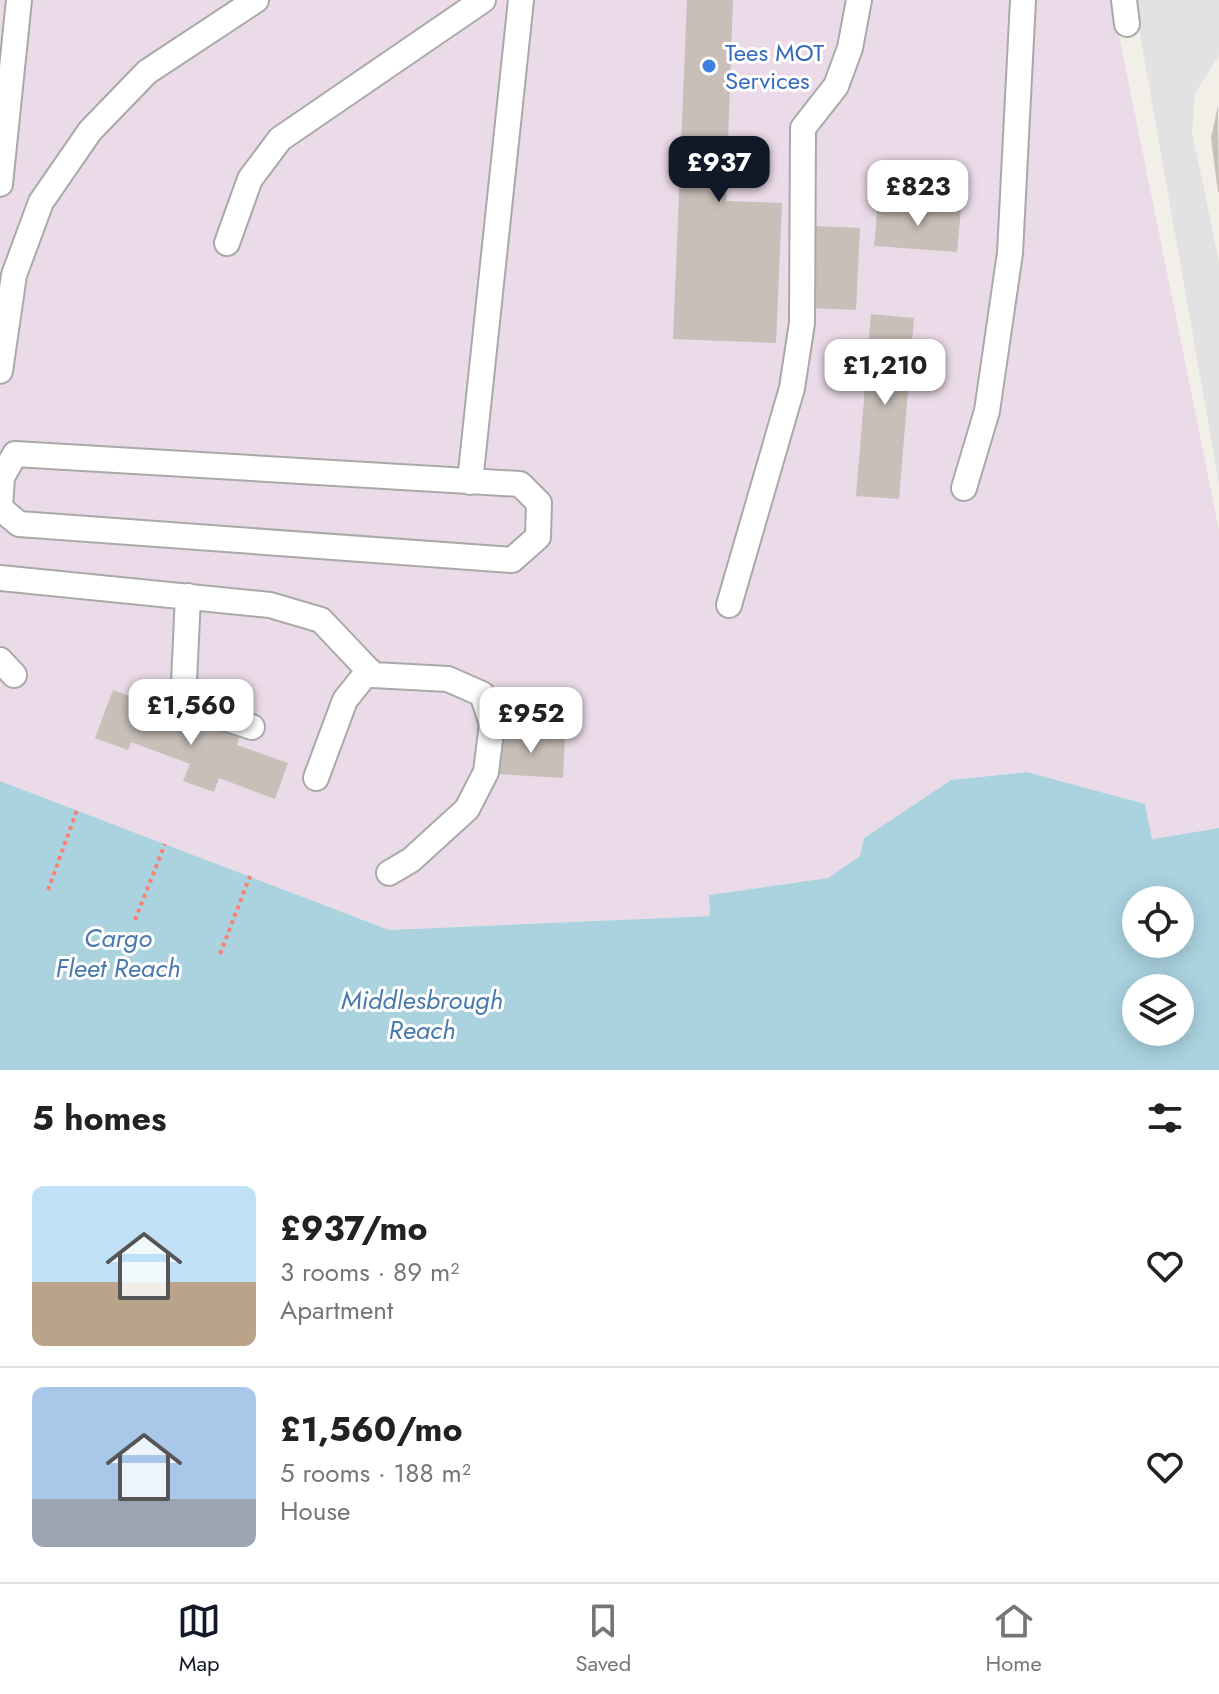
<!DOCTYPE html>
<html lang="en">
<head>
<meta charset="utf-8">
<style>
	:root { --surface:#fff; --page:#f2f2f2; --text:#222; --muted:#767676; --line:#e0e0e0; --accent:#111827 }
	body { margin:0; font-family:Jost,sans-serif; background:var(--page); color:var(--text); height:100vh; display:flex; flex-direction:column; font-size:30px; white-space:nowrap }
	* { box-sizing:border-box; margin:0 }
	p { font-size:26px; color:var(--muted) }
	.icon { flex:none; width:44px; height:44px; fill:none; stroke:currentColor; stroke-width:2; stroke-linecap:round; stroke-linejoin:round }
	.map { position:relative; height:1070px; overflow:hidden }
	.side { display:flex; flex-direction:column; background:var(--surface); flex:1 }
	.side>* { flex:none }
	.fabs { position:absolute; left:1122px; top:886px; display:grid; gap:16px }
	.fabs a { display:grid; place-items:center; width:72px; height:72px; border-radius:50%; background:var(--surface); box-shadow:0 4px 20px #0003; font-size:40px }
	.price { position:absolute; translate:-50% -68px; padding:0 18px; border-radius:16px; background:#fff; color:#222; font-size:26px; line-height:52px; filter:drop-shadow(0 2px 4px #0008) }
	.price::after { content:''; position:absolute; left:50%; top:48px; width:24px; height:18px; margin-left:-12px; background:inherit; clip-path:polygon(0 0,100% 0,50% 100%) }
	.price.on { background:var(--accent); color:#fff }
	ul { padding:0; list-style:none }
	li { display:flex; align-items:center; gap:24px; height:200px; padding:0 32px }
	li+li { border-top:2px solid var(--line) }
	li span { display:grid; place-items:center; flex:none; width:224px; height:160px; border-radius:12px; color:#555 }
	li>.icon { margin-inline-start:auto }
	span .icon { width:96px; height:96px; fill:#fffc; stroke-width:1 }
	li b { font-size:34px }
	h2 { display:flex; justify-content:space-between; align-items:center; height:96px; padding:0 32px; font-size:34px }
	.menu { display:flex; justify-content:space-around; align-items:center; height:112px; border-top:2px solid var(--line); background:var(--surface); font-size:22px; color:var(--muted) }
	.menu a { display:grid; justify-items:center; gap:4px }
	.menu .on { color:var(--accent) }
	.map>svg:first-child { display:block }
	.industrial { fill:#ebdbe8 }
	.parking { fill:#e2e2e2 }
	.water { fill:#aad3df; fill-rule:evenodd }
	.building { fill:#c7bfb8 }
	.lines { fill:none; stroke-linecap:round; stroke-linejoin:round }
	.minor-casing { stroke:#a9a9a9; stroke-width:28 }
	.path { stroke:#fa8072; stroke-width:4; stroke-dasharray:4 4; stroke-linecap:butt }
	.minor { stroke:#fff; stroke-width:24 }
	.shop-dot { fill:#3f7fe0; stroke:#fff; stroke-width:3 }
	.labels { text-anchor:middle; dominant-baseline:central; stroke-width:6; stroke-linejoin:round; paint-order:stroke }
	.shop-label { font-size:24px; fill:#366cbe; stroke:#fff; text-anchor:start }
	.water-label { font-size:26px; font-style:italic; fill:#4a7aab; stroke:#fff }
</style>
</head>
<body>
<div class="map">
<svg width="1219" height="1070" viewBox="0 0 1219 1070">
	<rect width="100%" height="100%" fill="#f2efe9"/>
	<!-- industrial -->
	<path class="industrial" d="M0 0H1112L1219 530V828L1152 839 1145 804 1027 772 951 780 864 838 860 856 828 878 710 895V916L389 930 0 781Z"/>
	<!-- parking -->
	<path class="parking" d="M1134 0H1219V55L1195 93 1192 132 1219 262V484Z"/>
	<!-- water -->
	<path class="water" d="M1027 772 1145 804 1152 839 1219 828V1070H0V781L389 930 710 916 709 895 828 878 860 856 864 838 951 780ZM1136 900H1180V944H1136ZM1136 988H1180V1032H1136Z"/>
	<!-- building -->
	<path class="building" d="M687 0H733L726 201 782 203 776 343 673 339Z
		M1218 106 1219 192H1218L1211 138Z
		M878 203 961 209 957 252 874 246Z
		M814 226 860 228 856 310 810 308Z
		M871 314 914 318 899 499 856 496Z
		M113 690 153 705 150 712 197 729 202 717 241 732 237 745 288 763 275 799 219 778 214 792 183 781 190 764 131 742 128 750 95 738Z
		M500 732 565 736 563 778 497 774Z"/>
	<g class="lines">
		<!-- minor casing -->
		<g class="minor-casing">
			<path id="minor" d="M1124 0 1127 24
				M0 184 19 0
				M227 243 250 179 280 139 483 0
				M0 371 14 275 41 202 90 131 147 72 256 0
				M15 454 520 484 539 503 538 537 512 560 19 524 0 508 2 477Z
				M470 482 521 0
				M964 488 987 411 1010 253 1023 0
				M0 578 270 605 321 620 373 675 448 679 482 694 492 724 486 772 467 809 411 860 389 873
				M188 596 183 704 252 727
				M729 605 792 388 802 323 803 128 836 86 850 48 859 0
				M0 660 14 675
				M316 778 345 700 369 670"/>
		</g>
		<!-- path -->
		<path class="path" d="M48 890 77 810
			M135 920 165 844
			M220 954 250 876"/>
		<!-- minor -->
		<use href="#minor" class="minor"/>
	</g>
	<!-- markers -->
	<circle class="shop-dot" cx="709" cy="66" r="8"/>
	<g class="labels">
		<!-- shop labels -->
		<g class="shop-label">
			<text x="725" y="52">Tees MOT<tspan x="725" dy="28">Services</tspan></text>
		</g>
		<!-- water labels -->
		<g class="water-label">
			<text x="118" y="938">Cargo<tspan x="118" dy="30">Fleet Reach</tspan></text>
			<text x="422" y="1000">Middlesbrough<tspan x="422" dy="30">Reach</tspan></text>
		</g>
	</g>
</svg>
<div class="fabs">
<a><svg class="icon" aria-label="locate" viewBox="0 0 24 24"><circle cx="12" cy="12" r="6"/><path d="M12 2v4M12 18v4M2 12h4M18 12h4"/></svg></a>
<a><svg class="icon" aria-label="layers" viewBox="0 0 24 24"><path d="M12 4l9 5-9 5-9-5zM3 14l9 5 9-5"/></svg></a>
</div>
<b class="price on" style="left:719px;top:204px">£937</b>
<b class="price" style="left:918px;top:228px">£823</b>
<b class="price" style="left:885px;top:407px">£1,210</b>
<b class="price" style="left:191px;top:747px">£1,560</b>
<b class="price" style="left:531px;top:755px">£952</b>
</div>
<section class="side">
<h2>5 homes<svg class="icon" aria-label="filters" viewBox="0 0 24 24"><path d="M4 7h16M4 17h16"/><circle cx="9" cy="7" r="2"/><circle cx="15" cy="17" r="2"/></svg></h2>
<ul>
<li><span style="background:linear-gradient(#bfe0f5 60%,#b9a48a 0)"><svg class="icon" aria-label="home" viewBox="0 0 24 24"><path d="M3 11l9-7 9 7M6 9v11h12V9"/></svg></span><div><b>£937/mo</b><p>3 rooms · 89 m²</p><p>Apartment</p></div><svg class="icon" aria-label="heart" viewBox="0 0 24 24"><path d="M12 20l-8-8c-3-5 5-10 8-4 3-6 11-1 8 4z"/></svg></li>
<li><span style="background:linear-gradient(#a9c7e8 70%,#9aa5b1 0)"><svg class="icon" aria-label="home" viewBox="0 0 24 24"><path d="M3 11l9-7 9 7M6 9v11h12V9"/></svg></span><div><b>£1,560/mo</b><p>5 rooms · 188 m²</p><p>House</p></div><svg class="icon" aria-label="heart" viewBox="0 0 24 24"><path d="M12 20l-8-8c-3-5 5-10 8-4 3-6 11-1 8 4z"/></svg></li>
</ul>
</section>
<nav class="menu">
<a class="on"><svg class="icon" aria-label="map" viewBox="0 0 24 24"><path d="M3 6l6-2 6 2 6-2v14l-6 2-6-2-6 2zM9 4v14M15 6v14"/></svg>Map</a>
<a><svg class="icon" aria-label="saved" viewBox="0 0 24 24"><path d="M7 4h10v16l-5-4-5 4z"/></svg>Saved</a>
<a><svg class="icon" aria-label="home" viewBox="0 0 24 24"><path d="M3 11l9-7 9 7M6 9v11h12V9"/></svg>Home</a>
</nav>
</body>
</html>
